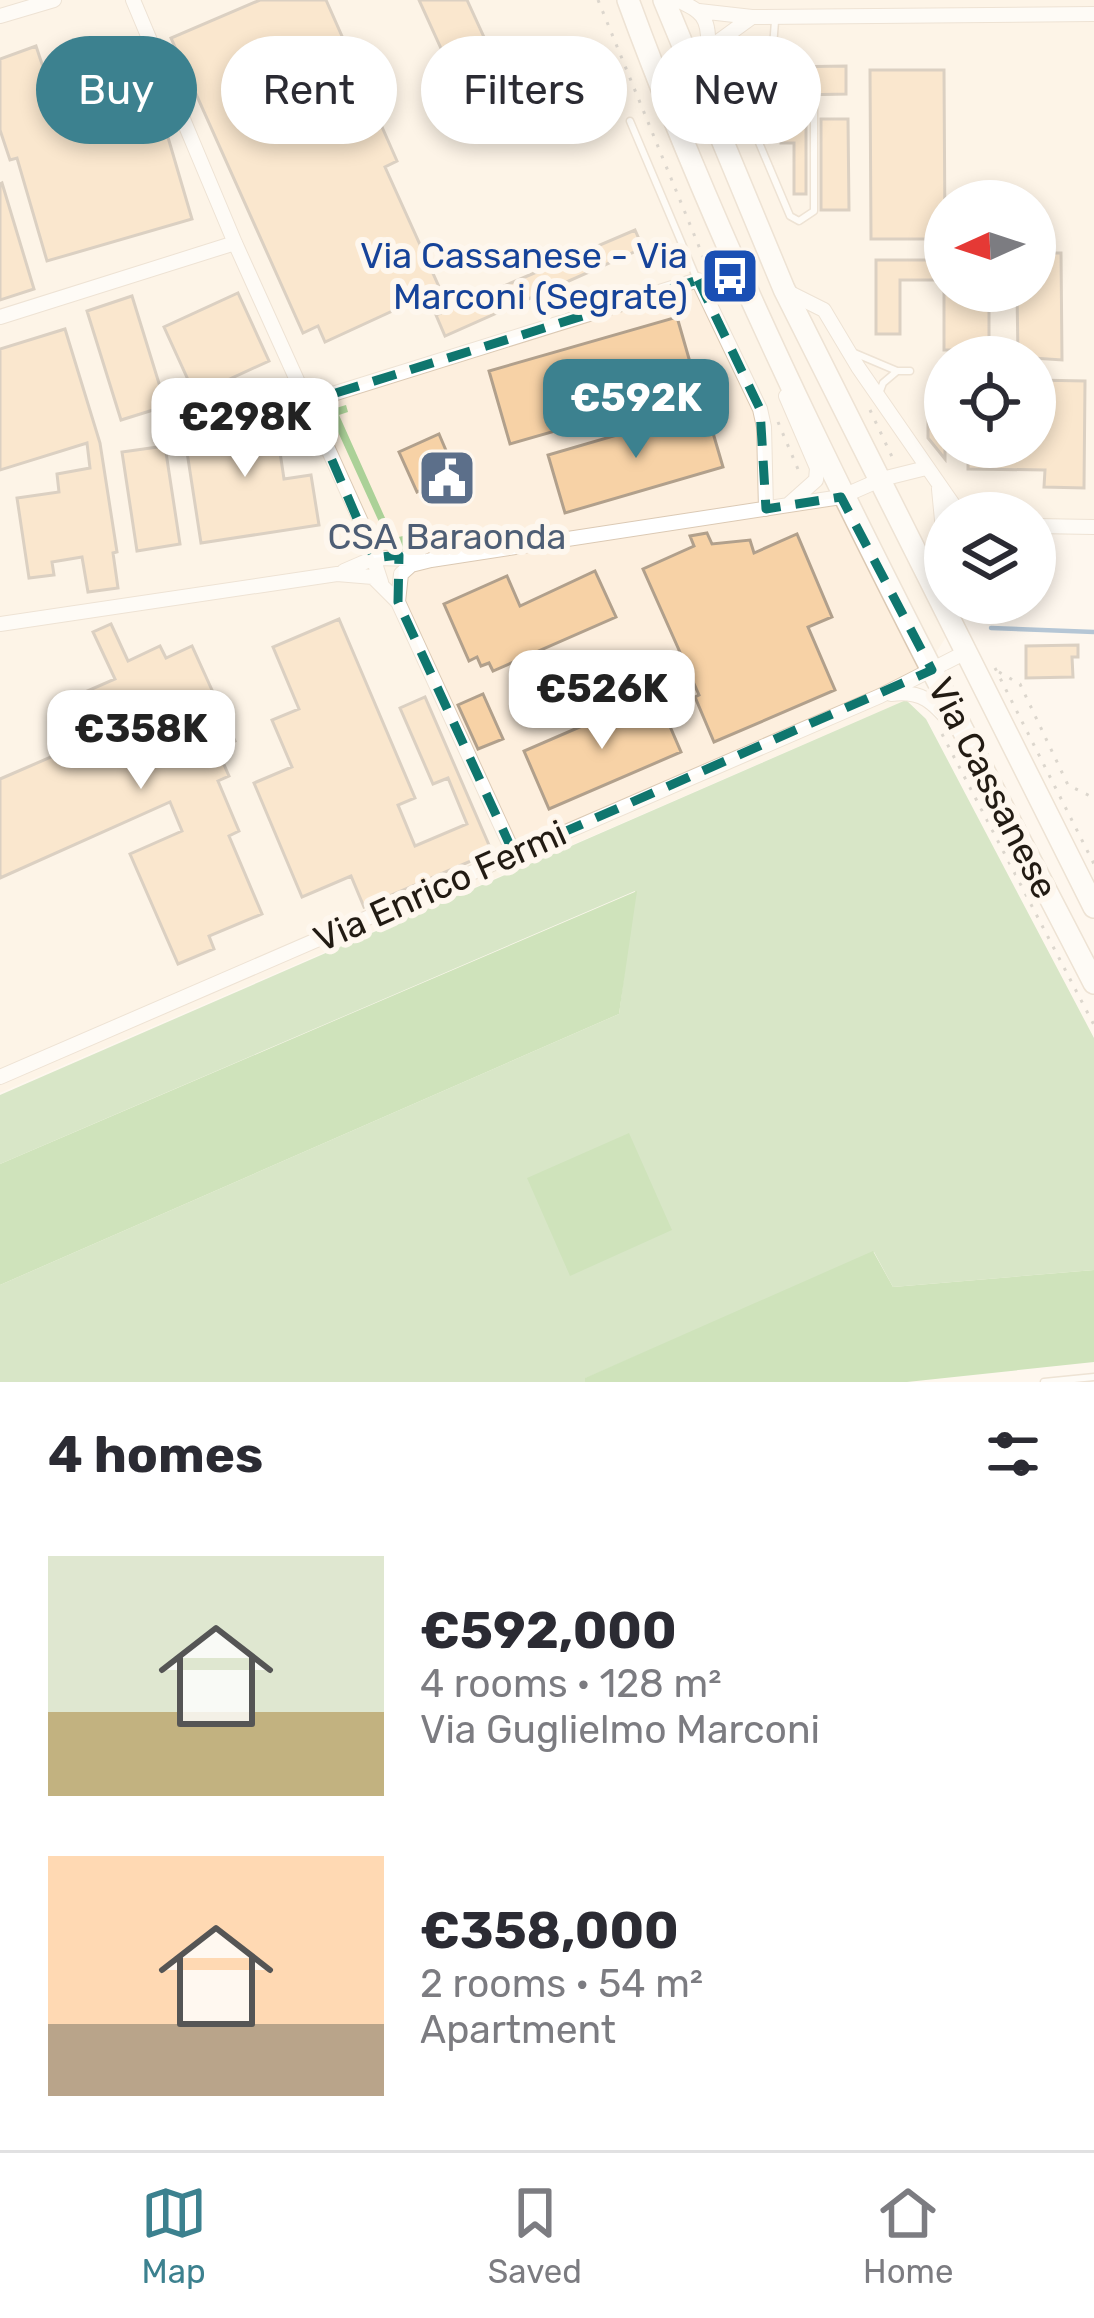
<!DOCTYPE html>
<html lang="en">
<head>
<meta charset="utf-8">
<style>
	:root { --surface:#fff; --page:#f7f7f7; --text:#2b2b33; --muted:#7c7c81; --line:#e1e1e2; --accent:#3c818f }
	body { margin:0; font-family:Rubik,sans-serif; background:var(--page); color:var(--text); height:100vh; display:flex; flex-direction:column; font-size:45px; white-space:nowrap }
	* { box-sizing:border-box; margin:0 }
	p { font-size:39px; color:var(--muted) }
	.icon { flex:none; width:66px; height:66px; fill:none; stroke:currentColor; stroke-width:2; stroke-linecap:round; stroke-linejoin:round }
	.map { position:relative; height:1382px; overflow:hidden }
	.side { display:flex; flex-direction:column; background:var(--surface); flex:1 }
	.side>* { flex:none }
	.guide { position:absolute; left:36px; top:36px; width:1023px; height:108px; display:flex; gap:24px }
	.needle { width:78px; rotate:267deg }
	.tools { position:absolute; left:924px; top:180px; display:grid; gap:24px }
	.tools a { display:grid; place-items:center; width:132px; height:132px; border-radius:50%; background:var(--surface); box-shadow:0 6px 18px #0003; font-size:60px }
	.price { position:absolute; translate:-50% -102px; padding:0 27px; border-radius:24px; background:#fff; color:#222; font-size:39px; line-height:78px; filter:drop-shadow(0 3px 6px #0008) }
	.price::after { content:''; position:absolute; left:50%; top:72px; width:36px; height:27px; margin-left:-18px; background:inherit; clip-path:polygon(0 0,100% 0,50% 100%) }
	.price.active { background:var(--accent); color:#fff }
	ul { padding:0; list-style:none }
	li { display:flex; align-items:center; gap:36px; height:300px; padding:0 48px }
	li span { display:grid; place-items:center; flex:none; width:336px; height:240px; border-radius:0px; color:#555 }
	li>.icon { margin-inline-start:auto }
	span .icon { width:144px; height:144px; fill:#fffc; stroke-width:1 }
	li b { font-size:51px }
	h2 { display:flex; justify-content:space-between; align-items:center; height:144px; padding:0 48px; font-size:51px }
	.tag { padding:0 42px; border-radius:54px; background:var(--surface); box-shadow:0 6px 18px #0003; font-size:42px; line-height:108px }
	.tag.active { background:var(--accent); color:#fff }
	.dock { display:flex; justify-content:space-around; align-items:center; height:168px; border-top:3px solid var(--line); background:var(--surface); font-size:33px; color:var(--muted) }
	.dock a { display:grid; justify-items:center; gap:6px }
	.dock .active { color:var(--accent) }
	.map>svg:first-child { display:block }
	.built { fill:#fdefde; fill-rule:evenodd }
	.green { fill:#abd198 }
	.forest { fill:#97ca7d }
	.lines { fill:none; stroke-linecap:round; stroke-linejoin:round }
	.stream { stroke:#5d8bb7; stroke-width:4.5 }
	.building { fill:#f7d2a6; stroke:#b1a08c; stroke-width:3 }
	.lane-casing { stroke:#dbc9b4; stroke-width:9 }
	.street-casing { stroke:#dbc9b4; stroke-width:16 }
	.primary-casing { stroke:#dbc9b4; stroke-width:24 }
	.path { stroke:#b4ada4; stroke-width:3; stroke-dasharray:3 9; stroke-linecap:butt }
	.lane { stroke:#fff; stroke-width:6 }
	.street { stroke:#fff; stroke-width:14 }
	.primary { stroke:#fff; stroke-width:21 }
	.marked { fill:none; stroke:#0f766e; stroke-width:9; stroke-dasharray:24 15; stroke-linejoin:round }
	.labels { text-anchor:middle; dominant-baseline:central; stroke-width:12; stroke-linejoin:round; paint-order:stroke }
	.transit-label { font-size:36px; fill:#164399; stroke:#fef7ee; text-anchor:end }
	.service-label { font-size:36px; fill:#4e5e75; stroke:#fef7ee }
	.street-label { font-size:36px; fill:#221b13; stroke:#fef7ee }
</style>
</head>
<body>
<div class="map">
<svg width="1094" height="1382" viewBox="0 0 1094 1382">
	<rect width="100%" height="100%" fill="#fef7ee"/>
	<!-- built -->
	<path class="built" d="M0 0H1094V519L1035 520V513H945V603H961L962 612 906 700 0 1093ZM945 201H1035V291H945ZM945 357H1035V447H945Z"/>
	<!-- green -->
	<path class="green" d="M346 405 348 412 339 415 394 538 403 536 406 540 462 531 466 540 406 551 390 546 333 421 336 408Z
		M906 700 926 719 1094 1038V1270L893 1287 874 1252 586 1378 585 1382H0V1285L619 1014 635 891 0 1164V1095Z"/>
	<!-- forest -->
	<path class="forest" d="M637 891 619 1014 0 1285V1164Z
		M629 1133 672 1230 570 1276 527 1178Z
		M873 1251 893 1287 1094 1270V1362L907 1382H585V1378Z"/>
	<g class="lines">
		<!-- stream -->
		<path class="stream" d="M991 628 1094 632"/>
	</g>
	<!-- building -->
	<path class="building" d="M260 0H326L397 161 385 167 440 289 325 342 318 326 303 333 171 38Z
		M419 0H467L509 92 469 110Z
		M36 46 55 103 113 83 131 138 150 132 152 139 167 134 192 219 47 261 17 158 10 160 0 130V59Z
		M846 66V94L800 95 793 103 800 120H806V194H794V143H781V117H757V67H766L767 109 781 113 788 105 781 99V67Z
		M870 70H944L945 239H871Z
		M821 119H848L849 210H821Z
		M2 183 34 289 0 300V184Z
		M635 230 643 248 445 336 436 315Z
		M1035 253H1061L1062 360 1018 357 1017 291H1035Z
		M876 260H945V280H900V334H876Z
		M944 291H989V350H944Z
		M238 293 269 361 195 395 164 327Z
		M132 296 166 406 121 420 87 311Z
		M677 317 698 390 510 444 489 371Z
		M65 329 100 443 117 552 113 553 118 588 88 592 82 557 52 562 54 575 29 578 17 498 59 492 57 474 90 468 87 443 0 470V349Z
		M1035 380 1085 381 1084 488 1044 487 1045 470 968 469V447H1035Z
		M928 398H945V459L928 438Z
		M706 409 723 467 565 513 548 455Z
		M274 412 284 479 311 475 319 525 201 543 183 426Z
		M439 434 456 474 417 492 399 452Z
		M165 446 180 544 137 551 122 452Z
		M707 533 712 544 750 540 754 553 797 534 832 617 808 627 835 690 714 742 695 697 699 695 643 569 694 546 690 536Z
		M595 571 616 617 493 671 489 663 481 666 477 657 469 661 444 604 507 576 520 606Z
		M339 619 415 798 398 805 415 846 467 824 448 778 433 784 400 708 425 697 492 852 364 907 351 876 302 897 254 783 292 767 272 720 299 709 273 647Z
		M111 624 128 661 160 646 166 658 192 646 235 741 217 749 229 776 218 781 239 831 229 836 262 914 209 936 214 949 178 964 130 854 182 831 170 802 0 878V779L81 744 62 702 115 679 93 632Z
		M1078 645V657H1072L1073 677 1026 678V646Z
		M483 694 503 739 478 749 458 705Z
		M656 694 681 752 549 809 524 751Z"/>
	<g class="lines">
		<!-- lane casing -->
		<g class="lane-casing">
			<path id="lane" d="M773 47 775 21
				M781 106H774L773 47H749V119L790 216 799 221 814 211V106H800
				M630 121 696 277
				M852 352 897 371H910
				M879 394 883 383 896 372
				M1044 1382 1094 1377"/>
		</g>
		<!-- street casing -->
		<g class="street-casing">
			<path id="street" d="M133 0 235 243 362 524 381 582
				M678 0C684 4 691 6 697 11 717 26 704 61 702 82
				M699 11 752 17 1094 14
				M0 16 54 0
				M708 49 752 17
				M784 290 824 310 858 367 959 513
				M0 317 235 243
				M786 396 817 468 816 480 788 505
				M307 402 698 280 760 409 764 427 766 509
				M939 489 945 551
				M1035 526 1094 527
				M344 571 374 558 420 559
				M398 602 401 574 411 565 431 560 841 497 882 479 926 468
				M0 624 337 574 373 577 398 602 514 854
				M891 694C922 690 933 702 952 724
				M0 1077 880 696 968 651"/>
		</g>
		<!-- primary casing -->
		<g class="primary-casing">
			<path id="primary" d="M628 0C753 341 928 661 1094 983
				M664 0 784 289 1094 907"/>
		</g>
		<!-- path -->
		<path class="path" d="M598 0 709 271
			M717 73 732 114
			M870 410 894 461
			M778 422 800 474
			M968 603 972 622
			M995 668 1094 864
			M999 672 1020 684 1068 785 1094 798
			M942 734 1094 1025"/>
		<!-- lane -->
		<use href="#lane" class="lane"/>
		<!-- street -->
		<use href="#street" class="street"/>
		<!-- primary -->
		<use href="#primary" class="primary"/>
	</g>
	<!-- marked area -->
	<path d="M0 0H1094V1382H0ZM698 280 760 409 766 509 841 497 932 670 514 854 398 602 399 555 374 558 307 402Z" fill="#fef7ee" fill-opacity=".55" fill-rule="evenodd"/>
	<path class="marked" d="M698 280 760 409 766 509 841 497 932 670 514 854 398 602 399 555 374 558 307 402Z"/>
	<!-- icons -->
	<defs>
		<g id="bus-square" transform="scale(3)"><rect x="-9" y="-9" width="18" height="18" rx="4" fill="#1a4fb4" stroke="#fef7ee"/><path d="M-5-6H5V4H4V6H2V4H-2V6H-4V4H-5ZM-3.5-4V0h7V-4ZM-3.5 1.2v1.5H-2V1.2ZM2 1.2v1.5H3.5V1.2Z" fill="#fff"/></g>
		<g id="civic-square" transform="scale(3)"><rect x="-9" y="-9" width="18" height="18" rx="4" fill="#5c6f8a" stroke="#fef7ee"/><path d="M-.6-6.5H3V-4.5H.6V-3L4-1V1h2V6H-6V1h2V-1L-.6-3ZM-1.2 2.5V6h2.4V2.5Z" fill="#fff"/></g>
	</defs>
	<g fill-rule="evenodd">
		<use href="#bus-square" x="730" y="276"/>
		<use href="#civic-square" x="447" y="478"/>
	</g>
	<g class="labels">
		<!-- transit labels -->
		<g class="transit-label">
			<text x="688" y="255">Via Cassanese - Via<tspan x="688" dy="41">Marconi (Segrate)</tspan></text>
		</g>
		<!-- service labels -->
		<g class="service-label">
			<text x="447" y="536">CSA Baraonda</text>
		</g>
		<!-- street labels -->
		<g class="street-label">
			<text transform="translate(993 788) rotate(63)">Via Cassanese</text>
			<text transform="translate(440 886) rotate(-24)">Via Enrico Fermi</text>
		</g>
	</g>
</svg>
<div class="tools">
<a><svg class="needle" viewBox="-14 -14 28 28"><path d="M0-13l5 13h-10z" fill="#e53935"/><path d="M0 13l5-13h-10z" fill="#7c7c81"/></svg></a>
<a><svg class="icon" aria-label="locate" viewBox="0 0 24 24"><circle cx="12" cy="12" r="6"/><path d="M12 2v4M12 18v4M2 12h4M18 12h4"/></svg></a>
<a><svg class="icon" aria-label="layers" viewBox="0 0 24 24"><path d="M12 4l9 5-9 5-9-5zM3 14l9 5 9-5"/></svg></a>
</div>
<b class="price active" style="left:636px;top:461px">€592K</b>
<b class="price" style="left:245px;top:480px">€298K</b>
<b class="price" style="left:602px;top:752px">€526K</b>
<b class="price" style="left:141px;top:792px">€358K</b>
<div class="guide">
<a class="tag active">Buy</a>
<a class="tag">Rent</a>
<a class="tag">Filters</a>
<a class="tag">New</a>
</div>
</div>
<section class="side">
<h2>4 homes<svg class="icon" aria-label="filters" viewBox="0 0 24 24"><path d="M4 7h16M4 17h16"/><circle cx="9" cy="7" r="2"/><circle cx="15" cy="17" r="2"/></svg></h2>
<ul>
<li><span style="background:linear-gradient(#dfe7d0 65%,#c2b280 0)"><svg class="icon" aria-label="home" viewBox="0 0 24 24"><path d="M3 11l9-7 9 7M6 9v11h12V9"/></svg></span><div><b>€592,000</b><p>4 rooms · 128 m²</p><p>Via Guglielmo Marconi</p></div></li>
<li><span style="background:linear-gradient(#ffd9b3 70%,#b9a48a 0)"><svg class="icon" aria-label="home" viewBox="0 0 24 24"><path d="M3 11l9-7 9 7M6 9v11h12V9"/></svg></span><div><b>€358,000</b><p>2 rooms · 54 m²</p><p>Apartment</p></div></li>
</ul>
</section>
<nav class="dock">
<a class="active"><svg class="icon" aria-label="map" viewBox="0 0 24 24"><path d="M3 6l6-2 6 2 6-2v14l-6 2-6-2-6 2zM9 4v14M15 6v14"/></svg>Map</a>
<a><svg class="icon" aria-label="saved" viewBox="0 0 24 24"><path d="M7 4h10v16l-5-4-5 4z"/></svg>Saved</a>
<a><svg class="icon" aria-label="home" viewBox="0 0 24 24"><path d="M3 11l9-7 9 7M6 9v11h12V9"/></svg>Home</a>
</nav>
</body>
</html>
